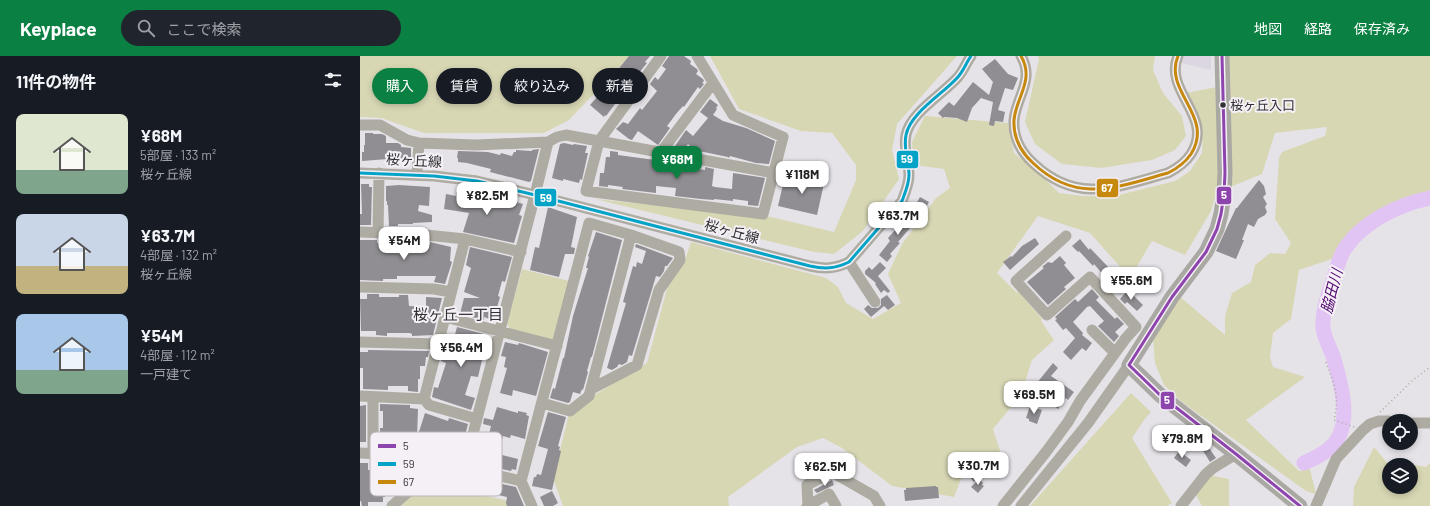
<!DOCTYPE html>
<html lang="ja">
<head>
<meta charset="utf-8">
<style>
	:root { --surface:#171b24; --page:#20242c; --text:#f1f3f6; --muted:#9ea1a6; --accent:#0b8043 }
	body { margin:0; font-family:Barlow,"Noto Sans JP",sans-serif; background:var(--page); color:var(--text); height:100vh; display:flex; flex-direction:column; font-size:15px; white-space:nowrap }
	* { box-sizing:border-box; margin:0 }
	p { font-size:13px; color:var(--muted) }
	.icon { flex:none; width:22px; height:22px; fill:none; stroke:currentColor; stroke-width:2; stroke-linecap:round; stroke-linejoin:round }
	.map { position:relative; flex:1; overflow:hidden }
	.sheet { display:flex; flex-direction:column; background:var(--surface); width:360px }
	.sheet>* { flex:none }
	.guide { position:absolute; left:12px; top:12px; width:380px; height:36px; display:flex; gap:8px }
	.tools { position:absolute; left:1022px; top:358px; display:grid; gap:8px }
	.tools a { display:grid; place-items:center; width:36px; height:36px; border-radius:50%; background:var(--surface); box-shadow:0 2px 6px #0003; font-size:20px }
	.price { position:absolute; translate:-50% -34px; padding:0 9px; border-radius:8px; background:#fff; color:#222; font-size:13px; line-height:26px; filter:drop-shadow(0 1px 2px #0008) }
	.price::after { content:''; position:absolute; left:50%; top:24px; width:12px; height:9px; margin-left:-6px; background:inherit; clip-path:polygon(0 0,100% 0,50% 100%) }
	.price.selected { background:var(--accent); color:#fff }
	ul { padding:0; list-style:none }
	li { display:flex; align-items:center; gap:12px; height:100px; padding:0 16px }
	li span { display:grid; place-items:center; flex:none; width:112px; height:80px; border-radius:8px; color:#555 }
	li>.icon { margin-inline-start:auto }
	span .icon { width:48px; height:48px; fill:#fffc; stroke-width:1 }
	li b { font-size:17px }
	h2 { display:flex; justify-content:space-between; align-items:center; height:48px; padding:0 16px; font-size:17px }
	.pill { padding:0 14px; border-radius:18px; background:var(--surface); box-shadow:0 2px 6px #0003; font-size:14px; line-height:36px }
	.pill.selected { background:var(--accent); color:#fff }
	header { display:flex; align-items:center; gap:24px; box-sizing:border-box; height:56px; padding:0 20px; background:var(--accent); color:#fff }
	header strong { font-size:19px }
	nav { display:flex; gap:22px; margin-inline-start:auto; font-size:14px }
	.search { width:280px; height:36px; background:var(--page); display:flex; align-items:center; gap:10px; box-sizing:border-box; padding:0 14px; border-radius:22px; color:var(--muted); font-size:15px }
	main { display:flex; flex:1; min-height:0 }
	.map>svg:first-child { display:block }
	.built { fill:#dcd6e0 }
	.green { fill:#d8d7b4 }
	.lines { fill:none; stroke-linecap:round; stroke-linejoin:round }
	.river { stroke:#e2c4f4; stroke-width:15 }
	.building { fill:#908e92 }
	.path { stroke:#aaa8a2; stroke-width:1.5; stroke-dasharray:1 3; stroke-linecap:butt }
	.minor { stroke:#aeaca2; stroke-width:11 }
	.major { stroke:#aaa8a2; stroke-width:15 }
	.bus-1-casing { stroke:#f4f0f6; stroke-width:6 }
	.bus-2-casing { stroke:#f4f0f6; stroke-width:6 }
	.bus-3-casing { stroke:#f4f0f6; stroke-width:6 }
	.bus-1 { stroke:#8e44ad; stroke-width:3 }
	.bus-2 { stroke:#02a3c6; stroke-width:3 }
	.bus-3 { stroke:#c6880d; stroke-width:3 }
	.bus-dot { fill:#323033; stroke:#f4f0f6; stroke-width:1.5 }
	.labels { text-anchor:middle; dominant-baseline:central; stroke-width:4; stroke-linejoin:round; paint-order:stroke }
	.bus-label { font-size:13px; fill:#323033; stroke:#f4f0f6; text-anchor:start }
	.street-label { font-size:14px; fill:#323033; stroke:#f4f0f6 }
	.water-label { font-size:15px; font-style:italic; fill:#540b71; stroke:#f4f0f6 }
	.neighbourhood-label { font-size:15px; fill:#323033; stroke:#f4f0f6 }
	.key { fill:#f4f0f6; stroke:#bab6bc; stroke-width:1 }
	.key-label { font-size:11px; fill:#323033 }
	.line-badge { stroke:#f4f0f6; stroke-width:1.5 }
	.badge-label { font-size:11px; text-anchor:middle; font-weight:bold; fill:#fff }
</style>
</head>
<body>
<header>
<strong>Keyplace</strong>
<div class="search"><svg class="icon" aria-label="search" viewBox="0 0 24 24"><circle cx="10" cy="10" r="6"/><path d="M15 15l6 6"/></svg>ここで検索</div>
<nav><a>地図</a><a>経路</a><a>保存済み</a></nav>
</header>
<main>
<section class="sheet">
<h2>11件の物件<svg class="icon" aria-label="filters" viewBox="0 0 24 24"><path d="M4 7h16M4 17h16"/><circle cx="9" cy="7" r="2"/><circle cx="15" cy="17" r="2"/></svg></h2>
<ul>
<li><span style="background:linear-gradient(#dfe7d0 70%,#7fa58c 0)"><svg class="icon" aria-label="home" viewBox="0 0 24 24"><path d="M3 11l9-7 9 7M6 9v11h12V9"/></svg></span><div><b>¥68M</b><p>5部屋 · 133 m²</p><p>桜ヶ丘線</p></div></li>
<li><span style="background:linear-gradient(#c9d6e8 65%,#c2b280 0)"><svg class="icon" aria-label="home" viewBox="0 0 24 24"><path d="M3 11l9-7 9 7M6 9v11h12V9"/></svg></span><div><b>¥63.7M</b><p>4部屋 · 132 m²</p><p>桜ヶ丘線</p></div></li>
<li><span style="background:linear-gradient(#a9c7e8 70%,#7fa58c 0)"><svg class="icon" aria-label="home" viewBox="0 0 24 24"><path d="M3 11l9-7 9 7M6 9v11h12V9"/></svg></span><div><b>¥54M</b><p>4部屋 · 112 m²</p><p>一戸建て</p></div></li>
</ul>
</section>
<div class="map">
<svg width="1070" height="450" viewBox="0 0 1070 450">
	<rect width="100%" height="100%" fill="#e6e3e8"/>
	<!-- built -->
	<path class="built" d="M823 0H851V14L821 7Z"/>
	<!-- green -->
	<path class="green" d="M0 0H270L209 64 184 77H64L21 62 0 61Z
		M350 0H597L537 68 532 94 539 123 503 175 474 198 454 196 235 143 411 161 474 176 496 124V109L472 77 441 75 379 53Z
		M678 0H795L793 14 803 37 822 60 826 80 815 94 792 104 741 112 702 108 675 88 665 66 679 3Z
		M869 0H1070V137L1044 144 1002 166 975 202 939 214 931 263 913 277 910 301 913 311 945 321 886 364 939 415 950 413 956 438 946 435 822 346 804 329 795 307 793 282 819 240 865 279V260L872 237 891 226 895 209 910 197 925 198 931 187 915 163 919 102 922 96 965 80 967 71 915 77 902 118 870 131Z
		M857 31 859 128 851 155 825 199 792 185 770 222 730 177 678 160 637 217 657 237 658 235 682 263 681 265 694 284 672 304 661 339 633 373 646 413 607 408 594 441 532 430 482 392 463 382 437 391 368 441 369 450H203L193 422 210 354 287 307 308 229 325 204 331 186 466 222 478 231 486 247 513 263 541 247 528 218 542 188 576 142 590 132 584 113 554 109 552 86 565 60 648 67 654 97 682 120 699 137 723 140H755L815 125 830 115 842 97 843 73 836 52 826 37Z
		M162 213 209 225 195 281 189 285 150 274 147 267Z
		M771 337 791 356 784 364 772 382 812 447 807 450H670Z
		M1014 391 1029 409V431H1051V409H1042L1047 408 1066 411 1070 407V450H993L994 431Z
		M849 419 869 423V450H842L835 437Z
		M77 430 145 444 150 450H37L49 438 66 435Z"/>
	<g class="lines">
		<!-- river -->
		<path class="river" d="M944 407C955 402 966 397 974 388 993 366 980 324 973 300 970 292 964 281 963 272 962 258 968 237 973 225 976 215 979 202 984 194 1002 166 1039 148 1070 142"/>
	</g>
	<!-- building -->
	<path class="building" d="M269 0H290L285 6 287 7 270 28 271 29 259 45 258 44 246 60 245 59 244 61 230 49 238 40 243 45 262 21 256 16Z
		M309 0H324L331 5 330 8 337 13 338 15 336 18 343 23 344 25 342 27 344 28 340 33 338 31 324 51 323 50 316 58 307 70 310 72 298 89 278 75 272 84 269 83 256 73 263 66 268 68 280 52 282 54 297 35 290 28 295 21 298 24 306 13 302 10Z
		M635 3 648 18 658 22 653 34 645 32 638 54 645 56 643 66 635 65 634 70 629 69 633 46 621 42 612 52 607 66 597 62 584 61 583 62 578 57 589 46 594 50 613 26 629 39 633 26 622 13Z
		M350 43 358 49 356 52 357 53 353 59 363 65 386 72 415 85 409 108 396 107 370 100 369 102 368 101 339 95 337 96 328 88 324 93 318 92 315 90 326 74 333 80 348 62 340 56Z
		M5 77H13V78H22L26 80V87H38L41 89V91L51 92V105H28V103L2 105V96H4V89H5Z
		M204 87 213 89 214 88 227 90 225 97H228L222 124 220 123 219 127 203 123V125L192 122 200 88Z
		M179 93 171 125 169 126 130 116 131 113 107 107 98 106V102H97L98 95 128 96 140 99 141 97 152 100 154 96H156V94L172 95V94Z
		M250 95 258 96V99L295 104V102L310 105V107L323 108V111L345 114V111L354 113 352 130 355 131 372 133 373 117 405 122 398 150 388 149V145L373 143V145L354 143V144L341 143 315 140 316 132 296 130V137L262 133 263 131 248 129V131L239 130 240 117H244L246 101H250Z
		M450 120 465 123 457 159 418 150 424 124 448 127Z
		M899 124 904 130 906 138 903 141 907 148 905 151 907 156 905 159 898 163 894 171 888 168 882 184H884L876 203 856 195 876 152H877L884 143Z
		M1 128H9V131H12L11 169H0V158H2Z
		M39 129 70 131 69 150 59 149 58 155 72 159V166L53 167V168H38V170H29L28 149H27V145H26V130Z
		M96 136 131 142 152 148 153 145 163 148 159 159 162 160 154 187 103 176 109 157 84 153 86 138 96 140Z
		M560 141 569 146 565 153 556 148Z
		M188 151 217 161 211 191 215 192 214 198H205L199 221 170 214 175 191 179 192Z
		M551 156 558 163 538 186 540 187 530 198 532 200 527 206 519 199 530 185 528 182Z
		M236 176 262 184 232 301H231L227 315 228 316 223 334 222 333 220 338 213 336 210 346 208 347 190 342 193 332 195 333 203 302H204L213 260 228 212H226L229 201 228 200Z
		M675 182 679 188 650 214 643 206 651 200 652 201 662 190Z
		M720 183 729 194 730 192 752 215 745 221 734 208 733 210 719 195 718 196 712 190Z
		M0 184H17V187L50 186V188H70V186L91 191 90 205 92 206 85 228 74 226 76 220H37V223H23V225L0 224Z
		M276 188 313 202 307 210H305L304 215 300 221 296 220 272 300 269 299 267 306 262 309 259 308 257 311 252 314 247 312 266 247 263 246 269 224 273 210 276 211 277 206 282 208 286 195 275 191Z
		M110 191 152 201 145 226 142 225 138 240 140 241 136 255 137 256 135 265 124 261V264L100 258 104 242H120L104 236 111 212 106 209Z
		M700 200 706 207 704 209 715 222 704 231 706 233 688 249 667 226 684 212 682 211 688 206 692 207Z
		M520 206 526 212 518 220 530 235 528 237 524 234 521 237 515 228 516 227 505 218V215L509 211 512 214Z
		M787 218 796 230 789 234 786 230 785 231 779 224Z
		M732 233 739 241 736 244 755 263 757 261 764 268 755 276 759 280 754 286 738 270 744 265 730 250 727 251 713 266 723 277 722 279 732 287 726 295 722 292 711 304 703 296 715 282 706 272 703 274 695 264 697 263 695 261 715 243 718 246Z
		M768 234 783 249 777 255 767 246 765 248 760 243Z
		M7 238H19V241H39V239H48L49 250 66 251V241L82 242 73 279 52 280V278L50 277H27V280L16 279V275H1L0 243H7Z
		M527 239 535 249 528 254 524 250 511 261 504 253 508 249 512 252H518L521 249V243Z
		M97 271 128 279 118 321 111 320 105 339 115 342 111 354 72 341 74 331 78 332 86 307 81 305 83 299 89 301Z
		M145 286 158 289 159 287 188 296 176 340 153 334 152 340 140 337 147 312 144 311 146 301 141 300Z
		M8 294 69 295 68 301H66L65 310H60V323H58V336L48 335V330H28V334L3 333V312H0V296H8Z
		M693 307 698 312 691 320 714 336 708 344 706 342 698 353 672 333Z
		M20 348 50 349V352L58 353 57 382 65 357 88 365 89 362 108 368 100 398 93 396 94 394 73 387V390L62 387V390L55 389V387L20 385V372H23V355H20Z
		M6 349V386H0V350Z
		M670 350 682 354 677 368 669 365V363L666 362Z
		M137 351 158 357V355L167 357 166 359 169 360 165 383 151 379 150 382 143 380 138 398 158 403 156 414 152 413 151 415 127 410V407L113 404 116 395 121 397 123 386 125 387 127 382H128L131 370 123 368 124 362 133 364Z
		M188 356 206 361 198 390 200 391 199 394 201 395 192 434 172 430 174 421H176L177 418 181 419 187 397 188 393 178 390Z
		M844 385 856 402 850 406 840 390Z
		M819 395 831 404 826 411 814 402Z
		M0 407H8V414H21V407L56 409V411H70V413L67 420 54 421V426L47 429H41V432L36 437H25V441H23V446H8V450H2L1 445H0Z
		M614 413 620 419 614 426 608 419Z
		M84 415 156 431 164 450H147L146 447 147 441 134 438V440L116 435V437L107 434 106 436 83 430 85 423 81 422Z
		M619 423 623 427 622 429 624 430 618 437 611 431Z
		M472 424 474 429 457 437 454 434Z
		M576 430V431H578L579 442 545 445 544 434H546V432Z
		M192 435 198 447 193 450H184L180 441Z"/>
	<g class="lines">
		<!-- path -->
		<path class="path" d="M966 306C974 328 980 340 974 364L994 371
			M1020 356 1053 324 1070 311"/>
		<!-- minor -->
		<path class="minor" d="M301 0 239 85 226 135 403 158 423 81 373 59 337 0
			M661 0C675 24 656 41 654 64 653 82 661 96 673 107 717 149 757 131 808 117 818 112 825 107 831 98 855 60 803 36 818 0
			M0 69H20L47 84 59 87 116 89 188 86
			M301 96 353 27
			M0 117 74 120 117 125 175 139 450 210C464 213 475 213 489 206L542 145C545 137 549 128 549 119 549 106 543 93 546 79 550 57 583 38 598 21 604 14 606 7 611 0
			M57 119 59 87
			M0 176 56 178 105 183 64 343 0 340
			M18 177 19 117
			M105 183 161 196
			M489 206 515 246
			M0 231 74 233 91 236
			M85 261 197 290
			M732 274 755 297
			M0 286 78 288
			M64 343 69 349 117 363
			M182 347 210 355 229 340 271 179
			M1051 367H1070
			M0 397 59 400 94 408 103 406 107 401 175 139 188 86 197 81 206 79 414 117
			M13 398V341
			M103 406 111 413 161 425
			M32 450 48 436 73 425 80 404
			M172 450 161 425 229 167 271 179 319 196 320 204 299 234 277 309 231 333
			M447 450 469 438 476 450
			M448 450 447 429 472 416 514 440 520 450
			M643 450 686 396 708 366 720 345 766 282 776 271 730 221 687 259 656 225 706 180
			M661 450 728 367 769 309
			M821 450 846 418 853 412 876 398
			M956 450 976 403 1003 374 1010 368 1019 365H1029"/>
		<!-- major -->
		<path class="major" d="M862 0 865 117 864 138 861 158 857 173 846 196 812 241 769 309 800 339 876 398 940 450"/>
		<!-- bus-1 casing -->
		<g class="bus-1-casing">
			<path id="bus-1" d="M862 0 865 117 864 138 861 158 857 173 846 196 812 241 769 309 800 339 876 398 940 450"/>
		</g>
		<!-- bus-2 casing -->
		<g class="bus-2-casing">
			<path id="bus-2" d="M0 117 74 120 117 125 175 139 450 210C464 213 475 213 489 206L542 145C545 137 549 128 549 119 549 106 543 93 546 79 550 57 583 38 598 21 604 14 606 7 611 0"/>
		</g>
		<!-- bus-3 casing -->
		<g class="bus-3-casing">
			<path id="bus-3" d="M661 0C675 24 656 41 654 64 653 82 661 96 673 107 717 149 757 131 808 117 818 112 825 107 831 98 855 60 803 36 818 0"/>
		</g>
		<!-- bus-1 -->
		<use href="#bus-1" class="bus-1"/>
		<!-- bus-2 -->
		<use href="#bus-2" class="bus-2"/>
		<!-- bus-3 -->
		<use href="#bus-3" class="bus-3"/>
	</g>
	<!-- markers -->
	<circle class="bus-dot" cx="863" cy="49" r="3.5"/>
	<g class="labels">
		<!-- bus labels -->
		<g class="bus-label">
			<text x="870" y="49">桜ヶ丘入口</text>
		</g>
		<!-- street labels -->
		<g class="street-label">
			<text transform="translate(54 104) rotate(3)">桜ヶ丘線</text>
			<text transform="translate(372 175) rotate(15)">桜ヶ丘線</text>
		</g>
		<!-- water labels -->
		<g class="water-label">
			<text transform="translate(971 235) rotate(-75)">脇田川</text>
		</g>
		<!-- neighbourhood labels -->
		<g class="neighbourhood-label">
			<text x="98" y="258">桜ヶ丘一丁目</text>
		</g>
	</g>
	<!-- legend -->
	<rect x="10" y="376" width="132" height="64" rx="6" class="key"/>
	<rect x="18" y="388" width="18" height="4" fill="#8e44ad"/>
	<rect x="18" y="406" width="18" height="4" fill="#02a3c6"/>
	<rect x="18" y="424" width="18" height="4" fill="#c6880d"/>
	<g class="key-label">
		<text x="43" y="394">5</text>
		<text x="43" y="412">59</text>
		<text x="43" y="430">67</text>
	</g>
	<g class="line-badge">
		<rect x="536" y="94" width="23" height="19" rx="4" fill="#02a3c6"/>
		<rect x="736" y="122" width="23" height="20" rx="4" fill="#c6880d"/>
		<rect x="856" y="130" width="16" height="19" rx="4" fill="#8e44ad"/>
		<rect x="174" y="132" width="23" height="19" rx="4" fill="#02a3c6"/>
		<rect x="800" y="335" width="15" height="19" rx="4" fill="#8e44ad"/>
	</g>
	<g class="badge-label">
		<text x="547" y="107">59</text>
		<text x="747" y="136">67</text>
		<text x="864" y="143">5</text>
		<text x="186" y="146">59</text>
		<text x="807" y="348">5</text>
	</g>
</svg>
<div class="tools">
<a><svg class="icon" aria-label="locate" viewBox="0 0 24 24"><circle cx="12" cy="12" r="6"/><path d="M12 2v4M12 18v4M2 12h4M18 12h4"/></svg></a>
<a><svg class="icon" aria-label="layers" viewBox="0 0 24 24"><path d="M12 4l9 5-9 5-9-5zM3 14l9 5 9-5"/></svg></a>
</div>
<b class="price selected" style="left:317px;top:124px">¥68M</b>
<b class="price" style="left:442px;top:139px">¥118M</b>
<b class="price" style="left:127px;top:160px">¥82.5M</b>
<b class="price" style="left:538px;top:180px">¥63.7M</b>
<b class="price" style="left:44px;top:205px">¥54M</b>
<b class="price" style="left:771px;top:245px">¥55.6M</b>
<b class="price" style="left:101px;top:312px">¥56.4M</b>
<b class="price" style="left:674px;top:359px">¥69.5M</b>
<b class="price" style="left:822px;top:403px">¥79.8M</b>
<b class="price" style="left:618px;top:430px">¥30.7M</b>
<b class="price" style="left:465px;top:431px">¥62.5M</b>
<div class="guide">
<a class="pill selected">購入</a>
<a class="pill">賃貸</a>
<a class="pill">絞り込み</a>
<a class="pill">新着</a>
</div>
</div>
</main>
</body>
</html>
